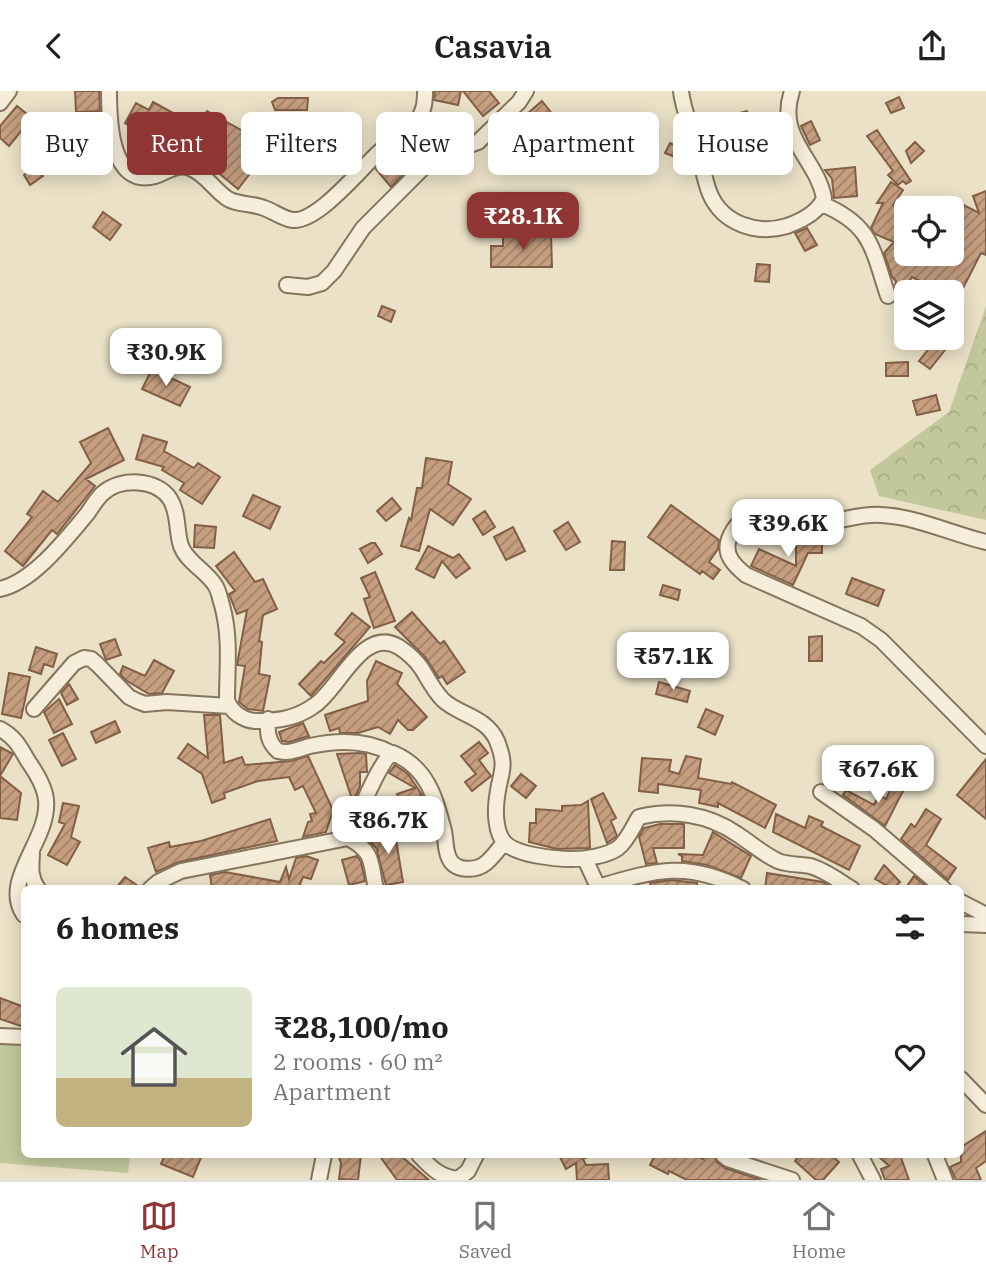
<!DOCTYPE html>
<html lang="en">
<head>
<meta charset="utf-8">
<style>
	:root { --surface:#fff; --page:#f6f6f6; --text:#202124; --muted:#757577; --line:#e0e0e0; --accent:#8f3533 }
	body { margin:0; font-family:"IBM Plex Serif",serif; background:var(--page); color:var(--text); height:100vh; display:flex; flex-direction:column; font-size:26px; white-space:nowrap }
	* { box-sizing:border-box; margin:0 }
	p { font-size:23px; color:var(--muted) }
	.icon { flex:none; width:38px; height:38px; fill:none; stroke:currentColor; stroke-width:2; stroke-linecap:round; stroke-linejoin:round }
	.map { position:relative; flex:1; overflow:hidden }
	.details { position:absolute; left:21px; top:794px; width:943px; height:273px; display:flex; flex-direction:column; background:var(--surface); border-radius:10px; box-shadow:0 4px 18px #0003 }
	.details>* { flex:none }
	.top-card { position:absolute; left:21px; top:21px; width:945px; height:63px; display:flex; gap:14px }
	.fabs { position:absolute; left:894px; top:105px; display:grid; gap:14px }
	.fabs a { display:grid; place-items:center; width:70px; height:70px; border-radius:10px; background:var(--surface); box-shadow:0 4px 18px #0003; font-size:35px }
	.price { position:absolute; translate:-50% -60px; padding:0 16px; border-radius:14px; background:#fff; color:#222; font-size:23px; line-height:46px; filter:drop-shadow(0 2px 4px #0008) }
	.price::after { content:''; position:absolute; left:50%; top:42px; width:21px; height:16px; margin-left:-10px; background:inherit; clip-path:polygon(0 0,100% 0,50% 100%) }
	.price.selected { background:var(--accent); color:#fff }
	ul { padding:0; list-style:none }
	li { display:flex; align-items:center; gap:21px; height:175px; padding:0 35px }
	li span { display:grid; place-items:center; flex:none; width:196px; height:140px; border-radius:10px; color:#555 }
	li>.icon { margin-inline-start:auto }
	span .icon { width:84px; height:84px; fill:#fffc; stroke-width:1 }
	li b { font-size:30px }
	h2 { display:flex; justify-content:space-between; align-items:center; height:84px; padding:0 35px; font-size:30px }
	.chip { padding:0 24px; border-radius:10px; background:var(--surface); box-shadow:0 4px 18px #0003; font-size:24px; line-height:63px }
	.chip.selected { background:var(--accent); color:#fff }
	header { display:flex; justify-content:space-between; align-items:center; height:91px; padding:0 35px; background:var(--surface); font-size:32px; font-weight:600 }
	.dock { display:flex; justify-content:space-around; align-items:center; height:98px; border-top:2px solid var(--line); background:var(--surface); font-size:19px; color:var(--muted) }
	.dock a { display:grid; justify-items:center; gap:4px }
	.dock .selected { color:var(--accent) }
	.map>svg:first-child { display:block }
	.green { fill:#c2c89c }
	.forest { fill:url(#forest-crowns) }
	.building { fill:url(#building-hatch); stroke:#825f46; stroke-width:2 }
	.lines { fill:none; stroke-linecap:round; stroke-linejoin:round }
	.minor-casing { stroke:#85745e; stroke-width:18 }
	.minor { stroke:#f6eeda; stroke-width:14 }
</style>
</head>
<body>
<header><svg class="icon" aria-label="back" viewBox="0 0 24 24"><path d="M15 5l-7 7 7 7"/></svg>Casavia<svg class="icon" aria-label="share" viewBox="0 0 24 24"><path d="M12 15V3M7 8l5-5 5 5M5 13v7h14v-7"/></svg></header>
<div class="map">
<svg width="986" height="1089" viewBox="0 0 986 1089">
	<defs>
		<pattern id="forest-crowns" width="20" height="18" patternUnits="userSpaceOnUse" patternTransform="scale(1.75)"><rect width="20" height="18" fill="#c2c89c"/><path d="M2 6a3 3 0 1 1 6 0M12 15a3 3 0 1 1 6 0" fill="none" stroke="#a7ac86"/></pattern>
		<pattern id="building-hatch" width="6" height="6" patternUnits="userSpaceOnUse" patternTransform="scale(1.75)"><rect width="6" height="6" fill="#c69f80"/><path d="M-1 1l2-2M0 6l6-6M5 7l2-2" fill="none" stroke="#a28268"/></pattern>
	</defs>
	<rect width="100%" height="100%" fill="#ebe1c7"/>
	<!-- green -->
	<path class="green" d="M0 952 24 954V1064H130L128 1082 0 1072Z"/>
	<!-- forest -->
	<path class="forest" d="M986 215V429L879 405 870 379 949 321Z"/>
	<!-- building -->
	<path class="building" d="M75 0H99L100 20 76 21Z
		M435 0H461L458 14 434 9Z
		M463 0H489L499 12 483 25Z
		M899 6 904 17 891 22 886 12Z
		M278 7H308L307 19H275L272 11Z
		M542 10 558 30 534 49 519 30Z
		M153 11 173 22 158 50 162 53 156 63 147 58 153 48 125 32 136 12 149 19Z
		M17 15 32 27 9 55 0 47V35Z
		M207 20 248 43 255 76 238 98 198 65 204 57 197 52 209 37 200 32Z
		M747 20 750 34 739 37 736 23Z
		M332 25 345 31 357 44 342 56 324 45Z
		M811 30 820 49 810 54 801 35Z
		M877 39 911 90 906 93 903 90 898 94 888 84 893 80 867 45Z
		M748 41 752 57 724 64 720 47Z
		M915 51 924 60 911 72 906 60Z
		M670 52 684 59 680 68 665 62Z
		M395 61 409 77 391 96 376 78Z
		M37 75 43 85 30 94 24 84Z
		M855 76 857 105 834 107 832 88 825 79Z
		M891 91 903 99 893 114 906 120V163H952V108L979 122 973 105 986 100V164L981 162 962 199 957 196 954 201H931L933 196 912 186 902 201 895 196 896 190 892 186 884 162 894 151 875 143 871 137 883 112H877Z
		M103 121 121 134 110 149 93 136Z
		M807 137 817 154 805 160 795 142Z
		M551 143 552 176H491V155H503V146Z
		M757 173 770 174 769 191 755 190Z
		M382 215 395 220 391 231 378 225Z
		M934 251 945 259 930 278 919 270Z
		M908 271V285H886V272Z
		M152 278 190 296 180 315 142 298Z
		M936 304 940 319 917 324 913 310Z
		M108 337 124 369 86 388 95 395 57 443 52 439 23 475 5 460 32 426 27 423 43 400 58 411 91 372 80 351Z
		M143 344 167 351 164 360 194 377 198 372 220 386 202 413 180 399 184 392 162 379 164 376 136 368Z
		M426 367 452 371 448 393 471 408 453 434 430 418 419 460 401 455 409 427 411 429 417 397H422Z
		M253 404 280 416 270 438 243 425Z
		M392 407 401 418 386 430 377 420Z
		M671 414 719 449 718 458 709 471 720 479 713 488 702 480 700 483 648 446Z
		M485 420 495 436 483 444 473 428Z
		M568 431 580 451 566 459 554 440Z
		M195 434 216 436 214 457 194 456Z
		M513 436 525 460 506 469 494 446Z
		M796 445H822V462H808L793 494 751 475 759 458 796 475Z
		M612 450 625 451 624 479H610Z
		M371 452H375L382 463 368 472 360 458Z
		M428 455 453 467 459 463 470 477 456 487 442 470 434 487 416 478Z
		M234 461 255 491 263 488 277 518 263 524 259 550 262 551 259 583 270 585 263 620 248 618 239 611 245 575 237 574 247 519 237 523 229 503 235 500 216 475Z
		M375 481 395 530 374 537 364 508 370 506 361 487Z
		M852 487 884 499 878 515 846 503Z
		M663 494 680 499 678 509 660 504Z
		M412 521 440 553 444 550 465 581 447 593 442 585 439 587 425 566 395 536Z
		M352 522 370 536 311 605 299 593 321 570 324 572 345 551 335 543Z
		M822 545V570H809V546Z
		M115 548 121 564 106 569 100 553Z
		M36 556 57 563 53 576 44 573 41 583 29 579Z
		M154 569 174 580 162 602 149 603 127 590 120 583 123 575 145 585Z
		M376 570 402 582 397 593 427 626 413 639H408L398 629 390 643 378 636 358 642H340L339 637 330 640 325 624 368 610 367 590Z
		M9 582 30 586 21 627 2 623Z
		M659 591 690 600 687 611 656 603Z
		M69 593 78 608 67 614 61 602Z
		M59 608 72 633 54 642 44 621Z
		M706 618 723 625 715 644 698 636Z
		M204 624H220L224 672 242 666 245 674 291 670 308 665 333 719 326 741 303 746 308 731 312 730 310 723 316 722 303 695 295 699 289 686 258 690 224 702 225 707 212 712 202 683 178 667 188 653 208 667Z
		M115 630 120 641 96 652 91 641Z
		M303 632 309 645 289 651 282 650 279 641Z
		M63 642 76 668 62 675 49 649Z
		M479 651 488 662 479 669 491 685 472 700 465 691 476 683 461 665Z
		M0 656 13 663 0 685 21 702 17 729 0 727Z
		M361 662 366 663 367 681H360V695L353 711 337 663Z
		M686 665 701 668 698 687 731 693 732 691 776 714 765 737 718 712V716L699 712 701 699 658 693V702L639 700 642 667 671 669 669 680 679 683Z
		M986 668V728L957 704Z
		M395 674 408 683 422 704 405 716 397 703 415 697 389 682Z
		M521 683 536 695 526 707 511 695Z
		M892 695 903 700 885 735 843 704 846 699 874 714 879 704 886 708Z
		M603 702 616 727 611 730 617 745 607 752 591 708Z
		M588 710 590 757 557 758 529 751 530 732H536V718L562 720V715L581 714Z
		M63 712 79 715 71 746 80 751 67 774 48 764 65 733 59 731Z
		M926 718 941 728 926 754 956 777 948 789 901 748 911 733 915 736Z
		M374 720 385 732 361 741 368 726Z
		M776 723 805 737 809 725 823 731 821 735 860 755 849 779 773 741Z
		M270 728 277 750 179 771 156 781 148 757 169 751 170 756 201 750Z
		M660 733H684V757H653L657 772 646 773 639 746 644 737Z
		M406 740 396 749 403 791 386 794 377 760 378 759 365 745Z
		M713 741 751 765 741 787 707 774 682 770V765L678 763 703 764Z
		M306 765 318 769 311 788 303 786 298 798H212L210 784 225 781 280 791 286 776 289 788 296 767Z
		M357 765 361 771 365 790 349 794 342 769Z
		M884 774 900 791 893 798 875 788Z
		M767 782 823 791 829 794 828 798H765Z
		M914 785 929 798H905Z
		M125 786 141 797V798H115Z
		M671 789 697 792V798H652L650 792Z
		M0 907 24 916V936L0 928Z
		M986 1040V1070L976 1077 981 1089H956L950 1076 961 1071V1056Z
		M165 1064H202L193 1086 161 1073Z
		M338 1064H361L358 1089 339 1088 341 1072Z
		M379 1064H400L429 1089H397Z
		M559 1064H591L583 1068 586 1074 608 1073 609 1089H577L576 1072 566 1078Z
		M655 1064H695L703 1068 705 1064H714L717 1071 725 1077 761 1089H687L669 1080 668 1083 650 1074Z
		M800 1064H831L839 1071 823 1089H816L795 1070Z
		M877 1064H900L909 1089H885L881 1078 889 1075Z"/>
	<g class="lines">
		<!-- minor casing -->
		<g class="minor-casing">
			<path id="minor" d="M109 0C109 28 110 97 155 85 167 81 177 72 190 77 206 83 214 99 228 108 238 114 252 112 264 117 273 120 283 128 293 129 317 131 359 80 376 64 388 52 406 44 417 30 424 20 425 12 425 0
				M681 0C683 20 692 37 697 56 702 72 704 88 710 103 723 133 757 144 787 135 801 130 818 122 824 107 817 68 776 47 792 0
				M0 12 9 0
				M822 113C872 134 872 157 888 205
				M287 194 308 196 322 192 334 180 363 137 426 74 439 65 478 51 519 11 526 0
				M986 451C952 443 918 426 882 424 862 422 844 430 824 431 790 434 747 403 729 448 723 464 735 475 746 484L861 535 881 549 986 655
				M0 498C33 491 66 448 87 423 92 416 97 407 103 402 121 386 157 388 170 408 179 422 176 440 181 455 187 471 206 480 215 494 219 500 220 508 222 514 231 547 227 576 227 609 231 621 243 629 255 630 277 630 296 628 315 614 339 598 363 534 399 556 408 562 416 569 422 578 428 588 434 600 443 609 459 624 487 626 497 650 508 678 500 680 497 706 495 719 495 742 505 752 517 764 555 768 572 768 585 768 607 765 618 757 627 750 633 736 639 726 673 718 708 723 737 743 751 752 763 763 778 770 788 774 799 773 810 775 825 779 839 790 852 798
				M34 618 74 572 84 567 91 568 97 573 129 606 137 610 145 613 167 611 229 615
				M268 628C267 642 268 651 278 660 290 663 298 658 310 655 337 649 367 649 391 662
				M0 638C15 646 20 656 28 670 35 680 45 696 46 709 50 749 0 789 24 824
				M821 701 874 738 944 798
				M348 747C356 730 380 668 393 662 428 677 435 706 444 740 446 749 445 759 449 767 455 781 476 780 486 772 493 766 499 758 504 751
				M32 763C31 777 30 786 38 798
				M585 768 598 796C656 779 686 769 743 798
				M150 798 158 791 181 780 348 747C375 761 370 772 376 798
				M961 811 986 824
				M961 833 986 834
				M0 945 24 946
				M961 988 986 1014
				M419 1064C431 1077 440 1086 458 1088L468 1080 476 1064
				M723 1064 728 1068 792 1089
				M860 1064 873 1089
				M935 1064 945 1089
				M319 1089 324 1064"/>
		</g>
		<!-- minor -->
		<use href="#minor" class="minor"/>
	</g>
</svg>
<div class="fabs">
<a><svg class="icon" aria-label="locate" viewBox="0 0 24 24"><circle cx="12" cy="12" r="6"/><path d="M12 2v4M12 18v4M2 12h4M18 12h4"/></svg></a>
<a><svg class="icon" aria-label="layers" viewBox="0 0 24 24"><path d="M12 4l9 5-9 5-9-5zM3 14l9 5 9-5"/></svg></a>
</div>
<b class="price selected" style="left:523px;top:161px">₹28.1K</b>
<b class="price" style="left:166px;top:297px">₹30.9K</b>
<b class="price" style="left:788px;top:468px">₹39.6K</b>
<b class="price" style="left:673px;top:601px">₹57.1K</b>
<b class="price" style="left:878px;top:714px">₹67.6K</b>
<b class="price" style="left:388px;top:765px">₹86.7K</b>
<div class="top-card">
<a class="chip">Buy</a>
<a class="chip selected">Rent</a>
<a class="chip">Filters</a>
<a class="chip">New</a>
<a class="chip">Apartment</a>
<a class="chip">House</a>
</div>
<section class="details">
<h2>6 homes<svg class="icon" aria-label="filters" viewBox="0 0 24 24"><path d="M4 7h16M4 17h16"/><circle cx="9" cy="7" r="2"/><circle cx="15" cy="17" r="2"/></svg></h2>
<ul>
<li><span style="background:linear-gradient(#dfe7d0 65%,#c2b280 0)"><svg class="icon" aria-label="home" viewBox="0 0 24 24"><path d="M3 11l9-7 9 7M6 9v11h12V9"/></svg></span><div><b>₹28,100/mo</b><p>2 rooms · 60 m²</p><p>Apartment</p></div><svg class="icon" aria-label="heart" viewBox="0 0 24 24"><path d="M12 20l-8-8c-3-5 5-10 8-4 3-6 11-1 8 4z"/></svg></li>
</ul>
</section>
</div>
<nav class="dock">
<a class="selected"><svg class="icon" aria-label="map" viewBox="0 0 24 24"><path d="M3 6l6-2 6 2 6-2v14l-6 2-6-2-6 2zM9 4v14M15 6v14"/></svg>Map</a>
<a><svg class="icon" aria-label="saved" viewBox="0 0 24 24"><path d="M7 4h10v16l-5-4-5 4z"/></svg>Saved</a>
<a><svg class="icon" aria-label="home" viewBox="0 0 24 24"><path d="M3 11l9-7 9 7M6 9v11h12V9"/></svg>Home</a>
</nav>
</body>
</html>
